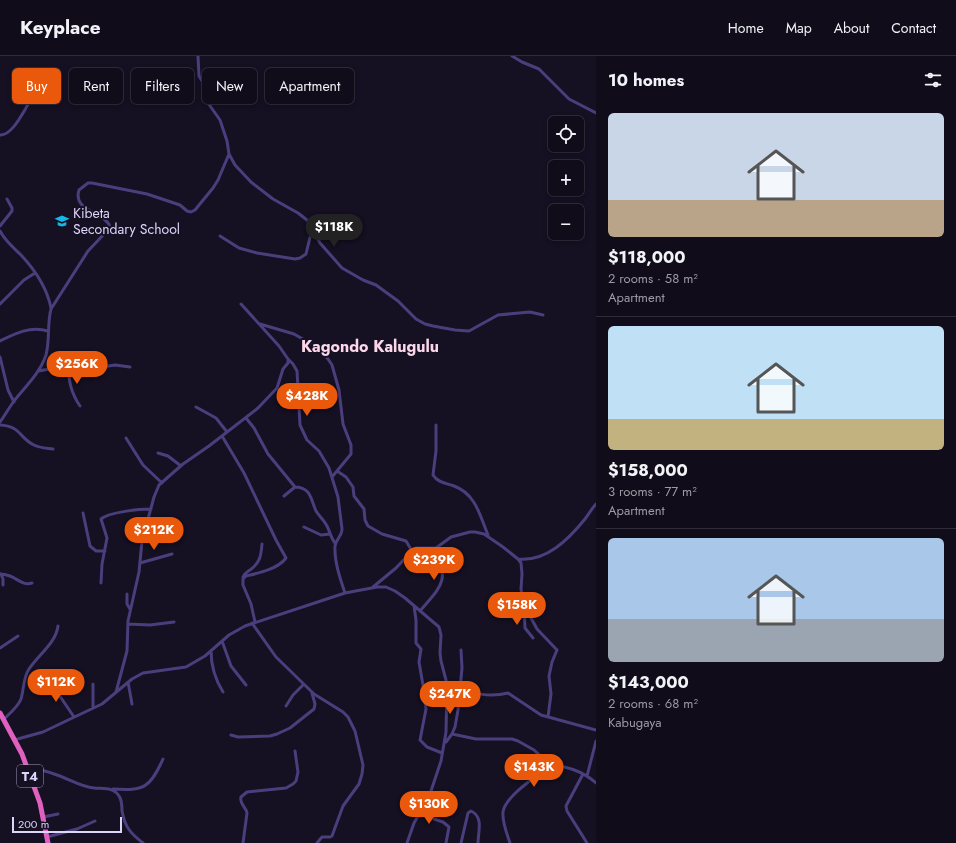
<!DOCTYPE html>
<html lang="en">
<head>
<meta charset="utf-8">
<style>
	:root { --surface:#100c1a; --page:#191523; --text:#f1f3f6; --muted:#9c9ba2; --line:#302c39; --accent:#ea580c }
	body { margin:0; font-family:Jost,sans-serif; background:var(--page); color:var(--text); height:100vh; display:flex; flex-direction:column; font-size:15px; white-space:nowrap }
	* { box-sizing:border-box; margin:0 }
	p { font-size:13px; color:var(--muted) }
	.icon { flex:none; width:22px; height:22px; fill:none; stroke:currentColor; stroke-width:2; stroke-linecap:round; stroke-linejoin:round }
	.map { position:relative; flex:1; overflow:hidden }
	.side { display:flex; flex-direction:column; background:var(--surface); width:360px }
	.side>* { flex:none }
	.hud { position:absolute; left:12px; top:12px; width:380px; height:36px; display:flex; gap:8px }
	.controls { position:absolute; left:548px; top:60px; display:grid; gap:8px }
	.controls a { display:grid; place-items:center; width:36px; height:36px; border-radius:6px; background:var(--surface); box-shadow:0 2px 6px #0003,0 0 0 1px var(--line); font-size:20px }
	.scale { position:absolute; left:12px; bottom:10px; width:110px; box-sizing:border-box; padding-left:4px; border:2px solid #ded5fb; border-top:0; font-size:11px; line-height:14px; white-space:nowrap; color:#ded5fb; -webkit-text-stroke:3px #151022; paint-order:stroke }
	.price { position:absolute; translate:-50% -34px; padding:0 9px; border-radius:14px; background:var(--accent); color:#fff; font-size:13px; line-height:26px; filter:drop-shadow(0 1px 2px #0008) }
	.price::after { content:''; position:absolute; left:50%; top:24px; width:12px; height:9px; margin-left:-6px; background:inherit; clip-path:polygon(0 0,100% 0,50% 100%) }
	.price.selected { background:#222; color:#fff }
	ul { padding:0; list-style:none }
	li { display:grid; align-content:center; gap:8px; height:212px; padding:0 12px }
	li+li { border-top:1px solid var(--line) }
	li span { display:grid; place-items:center; height:124px; border-radius:6px; color:#555 }
	li>.icon { margin-inline-start:auto }
	span .icon { width:72px; height:72px; fill:#fffc; stroke-width:1 }
	li b { font-size:17px }
	h2 { display:flex; justify-content:space-between; align-items:center; height:48px; padding:0 12px; font-size:17px }
	.chip { padding:0 14px; border-radius:6px; background:var(--surface); box-shadow:0 2px 6px #0003,0 0 0 1px var(--line); font-size:14px; line-height:36px }
	.chip.selected { background:var(--accent); color:#fff }
	header { display:flex; align-items:center; gap:24px; box-sizing:border-box; height:56px; padding:0 20px; background:var(--surface); border-bottom:1px solid var(--line) }
	header strong { font-size:19px }
	nav { display:flex; gap:22px; margin-inline-start:auto; font-size:14px }
	main { display:flex; flex:1; min-height:0 }
	.map>svg:first-child { display:block }
	.lines { fill:none; stroke-linecap:round; stroke-linejoin:round }
	.minor { stroke:#493f7d; stroke-width:3 }
	.trunk { stroke:#e060c0; stroke-width:5 }
	.labels { text-anchor:middle; dominant-baseline:central; stroke-width:4; stroke-linejoin:round; paint-order:stroke }
	.shield { fill:#151022; stroke:#a29aba; stroke-width:1 }
	.shield-label { font-size:13px; font-weight:bold; fill:#ded5fb }
	.poi-label { font-size:14px; fill:#ded5fb; stroke:#151022; text-anchor:start }
	.quarter-label { font-size:16px; font-weight:bold; fill:#fbd7e9; stroke:#151022 }
</style>
</head>
<body>
<header>
<strong>Keyplace</strong>
<nav><a>Home</a><a>Map</a><a>About</a><a>Contact</a></nav>
</header>
<main>
<div class="map">
<svg width="596" height="787" viewBox="0 0 596 787">
	<rect width="100%" height="100%" fill="#151022"/>
	<g class="lines">
		<!-- minor -->
		<path class="minor" d="M198 0 199 20 207 33 208 47 220 64 227 85 229 98 235 109 251 126 273 143 298 157 307 164 312 172 320 187 342 212 363 224 376 229 398 245 416 263 425 268 433 270 455 274 469 275 498 259 530 256 543 259
			M512 0 522 6 539 13 569 43 596 57
			M0 79C12 80 23 56 29 47
			M0 170 12 155V152L7 143
			M0 175C5 185 13 191 21 199 35 214 47 232 51 252
			M220 180 239 192 257 197 295 203 300 202 306 198 312 173
			M0 248 24 224 35 217
			M260 268 294 278 315 290 328 303 332 309 339 334 343 368 351 389V398L332 421
			M0 285C16 277 30 270 48 275
			M0 301 8 334 14 346
			M288 303 293 308 297 315 300 369 307 384 319 395 329 412 338 441 342 473C342 480 336 483 335 490 334 505 340 522 345 537
			M68 310C69 326 71 337 80 350
			M38 315 68 310 96 312 115 309 130 311
			M196 351 216 362 227 376
			M246 362 254 372 268 398 295 431
			M0 366C5 359 9 352 14 345 26 330 40 317 46 299 50 284 47 268 51 253L88 195 106 176 110 171C106 156 72 156 79 134L88 127H92L147 138 180 149 187 155 191 156 195 154 213 132 218 124 229 98
			M0 369C21 370 19 382 34 389 40 392 46 392 53 393
			M436 369V395L433 419C438 427 446 427 454 430 476 438 480 460 488 479
			M222 380 244 417 276 484 286 502C278 513 259 517 246 520L243 523V529L251 548 255 566
			M126 382 143 409 162 427
			M158 397 168 400 181 410
			M337 415 346 421 353 431 354 440 364 453 365 464 368 470 382 478 406 485 412 495
			M284 440 295 431C311 431 311 444 316 455 319 460 324 464 327 470 330 476 331 482 335 487
			M83 457 90 490 96 495H105
			M304 471 321 479 330 478
			M518 503C546 506 568 484 585 463 589 458 592 452 596 448
			M140 507 172 498
			M0 518C3 518 7 519 10 520 18 523 23 530 32 527
			M1 518 3 523V529
			M243 521C245 517 247 516 250 514 260 507 261 500 262 488
			M101 527 102 508 107 482 101 463C109 456 140 453 151 453
			M373 531 396 512 412 495 416 492H436L451 481 470 476H475L484 478 503 491 518 503 521 507 522 518 521 533 524 549 537 573 557 594 552 606 549 620 551 638 548 661
			M127 538V548L130 553
			M414 550 416 564V587L421 593 419 606 424 635 426 653 420 684 427 691 442 697
			M524 551 525 572 533 582
			M420 555C442 529 449 526 436 492
			M252 567 276 601 314 638 343 656 348 661 355 675 363 709 362 718 359 728 343 750 332 780 330 781H322L317 787
			M128 568 150 569 174 566
			M222 585 231 610 246 629
			M0 592 18 580
			M211 595C211 610 215 623 223 636
			M49 624 74 661
			M128 626 132 648
			M93 628V652
			M447 628C468 635 485 643 508 637L541 659 596 674
			M116 636 127 595 128 565 139 516 142 485 154 441 159 429 183 408 209 390 258 352 277 332 283 313 288 307V303L279 290 241 248
			M286 650 293 639 303 629
			M3 664C9 658 18 651 21 643 24 633 23 622 29 613 38 599 56 587 58 570
			M452 678 476 683H512L518 685 534 694 551 710
			M231 679 238 681 270 680 277 678 290 672 314 653 315 648 312 637
			M14 684 43 676 85 656 102 648 132 623 143 617 186 611 205 600 229 579 245 570 345 537 377 531H386L395 535 405 542 439 571 441 579 440 597 441 605 447 628 446 676 441 705 429 741 414 767 407 787
			M446 686 452 678 455 671 458 654 462 612 461 594
			M27 712C37 713 47 715 57 719 69 723 81 731 94 732 103 733 114 731 119 740 122 744 122 750 122 755 125 771 130 777 143 787
			M583 718 566 750 567 755 587 787
			M587 720 596 685
			M113 733C144 735 150 732 163 703
			M429 741 431 756 434 763 443 766 449 771 446 787
			M43 761 58 758
			M47 781 77 773 95 765
			M243 787 247 757C246 751 239 748 241 741L247 736 286 732 293 728 296 725 298 716 295 695
			M461 787 468 757 471 755C484 761 478 776 478 787
			M510 787C507 778 502 766 503 756 505 741 535 721 547 712 562 706 585 717 596 727"/>
		<!-- trunk -->
		<path class="trunk" d="M0 657 22 698 40 747 48 787"/>
	</g>
	<!-- icons -->
	<defs>
		<g id="school-bare" transform="scale(1.08)"><path d="M0-5L7-2L0 1L-7-2ZM-4 1L0 2.5L4 1V4Q0 6-4 4Z" fill="#14b8e7" stroke="#151022" stroke-width="2.5" paint-order="stroke"/></g>
	</defs>
	<g fill-rule="evenodd">
		<use href="#school-bare" x="62" y="165"/>
	</g>
	<g class="labels">
		<!-- shield labels -->
		<rect class="shield" x="17" y="709" width="26" height="22" rx="3"/>
		<g class="shield-label">
			<text x="30" y="720">T4</text>
		</g>
		<!-- poi labels -->
		<g class="poi-label">
			<text x="73" y="157">Kibeta<tspan x="73" dy="16">Secondary School</tspan></text>
		</g>
		<!-- quarter labels -->
		<g class="quarter-label">
			<text x="370" y="290">Kagondo Kalugulu</text>
		</g>
	</g>
</svg>
<div class="controls">
<a><svg class="icon" aria-label="locate" viewBox="0 0 24 24"><circle cx="12" cy="12" r="6"/><path d="M12 2v4M12 18v4M2 12h4M18 12h4"/></svg></a>
<a>+</a>
<a>−</a>
</div>
<div class="scale">200 m</div>
<b class="price selected" style="left:334px;top:192px">$118K</b>
<b class="price" style="left:77px;top:329px">$256K</b>
<b class="price" style="left:307px;top:361px">$428K</b>
<b class="price" style="left:154px;top:495px">$212K</b>
<b class="price" style="left:434px;top:525px">$239K</b>
<b class="price" style="left:517px;top:570px">$158K</b>
<b class="price" style="left:56px;top:647px">$112K</b>
<b class="price" style="left:450px;top:659px">$247K</b>
<b class="price" style="left:534px;top:732px">$143K</b>
<b class="price" style="left:429px;top:769px">$130K</b>
<div class="hud">
<a class="chip selected">Buy</a>
<a class="chip">Rent</a>
<a class="chip">Filters</a>
<a class="chip">New</a>
<a class="chip">Apartment</a>
</div>
</div>
<section class="side">
<h2>10 homes<svg class="icon" aria-label="filters" viewBox="0 0 24 24"><path d="M4 7h16M4 17h16"/><circle cx="9" cy="7" r="2"/><circle cx="15" cy="17" r="2"/></svg></h2>
<ul>
<li><span style="background:linear-gradient(#c9d6e8 70%,#b9a48a 0)"><svg class="icon" aria-label="home" viewBox="0 0 24 24"><path d="M3 11l9-7 9 7M6 9v11h12V9"/></svg></span><div><b>$118,000</b><p>2 rooms · 58 m²</p><p>Apartment</p></div></li>
<li><span style="background:linear-gradient(#bfe0f5 75%,#c2b280 0)"><svg class="icon" aria-label="home" viewBox="0 0 24 24"><path d="M3 11l9-7 9 7M6 9v11h12V9"/></svg></span><div><b>$158,000</b><p>3 rooms · 77 m²</p><p>Apartment</p></div></li>
<li><span style="background:linear-gradient(#a9c7e8 65%,#9aa5b1 0)"><svg class="icon" aria-label="home" viewBox="0 0 24 24"><path d="M3 11l9-7 9 7M6 9v11h12V9"/></svg></span><div><b>$143,000</b><p>2 rooms · 68 m²</p><p>Kabugaya</p></div></li>
</ul>
</section>
</main>
</body>
</html>
